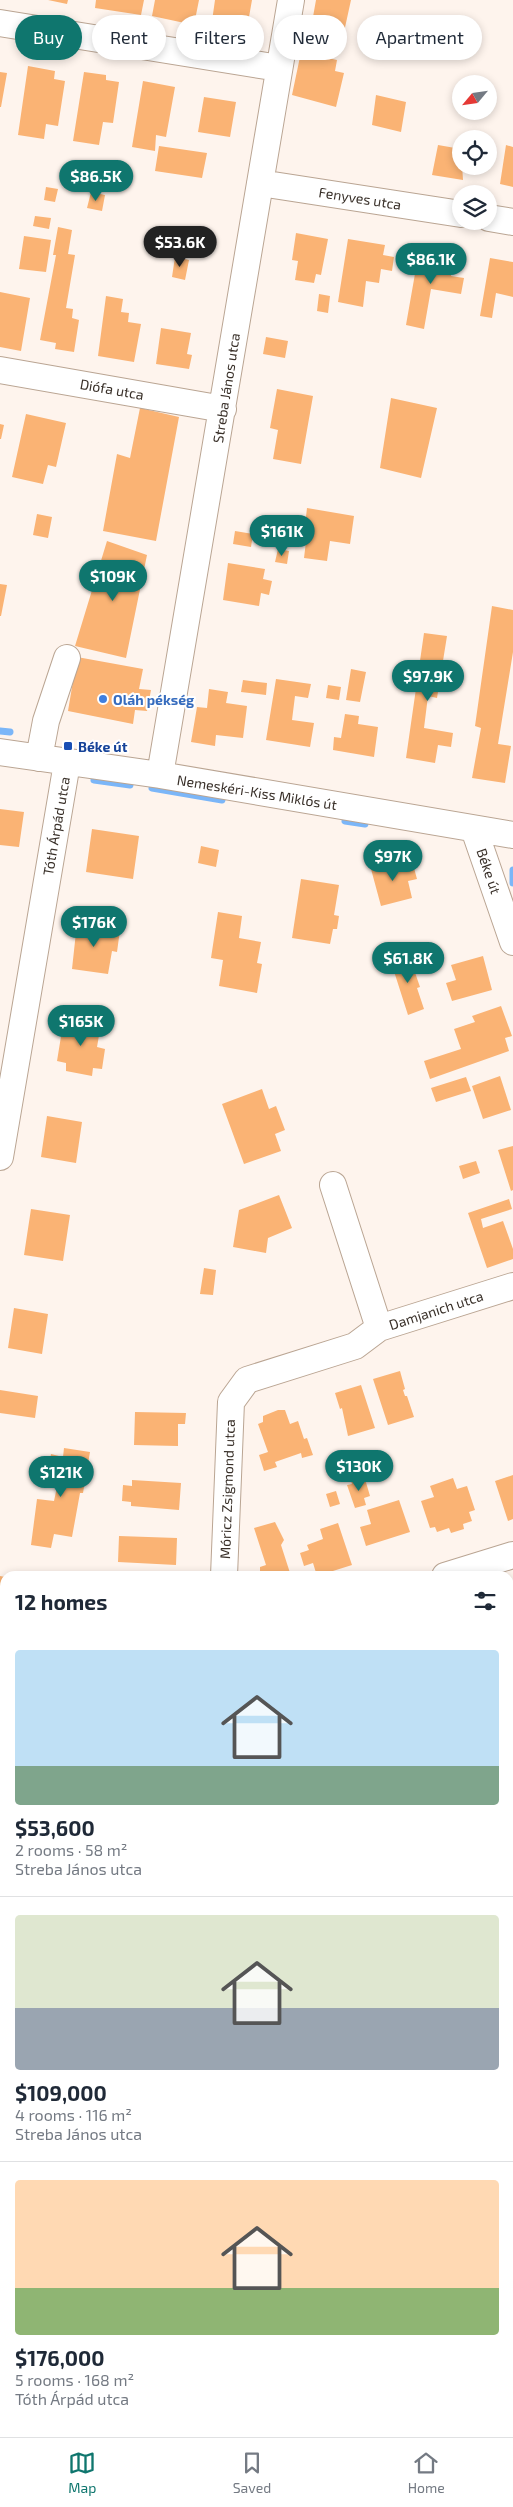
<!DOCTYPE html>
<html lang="en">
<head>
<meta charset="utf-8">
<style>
	:root { --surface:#fff; --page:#f2f2f3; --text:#1f2937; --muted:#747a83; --line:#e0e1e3; --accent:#0f766e }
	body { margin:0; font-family:"Exo 2",sans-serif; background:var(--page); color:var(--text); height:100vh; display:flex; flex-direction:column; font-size:19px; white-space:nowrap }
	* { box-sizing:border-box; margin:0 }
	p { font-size:16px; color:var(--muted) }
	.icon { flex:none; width:28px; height:28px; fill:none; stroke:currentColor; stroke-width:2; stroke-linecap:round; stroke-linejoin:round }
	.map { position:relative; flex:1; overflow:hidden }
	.panel { position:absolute; left:0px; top:1571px; width:514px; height:866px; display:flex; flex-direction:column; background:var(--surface); border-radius:15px 15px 0 0; box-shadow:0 2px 8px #0003 }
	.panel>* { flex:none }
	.hud { position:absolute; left:15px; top:15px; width:484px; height:45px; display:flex; gap:10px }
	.needle { width:32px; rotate:241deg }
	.controls { position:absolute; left:452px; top:75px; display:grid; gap:10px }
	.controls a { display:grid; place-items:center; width:45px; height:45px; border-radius:50%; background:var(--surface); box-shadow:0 2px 8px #0003; font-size:25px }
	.price { position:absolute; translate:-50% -42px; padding:0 11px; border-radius:18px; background:var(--accent); color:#fff; font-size:16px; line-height:32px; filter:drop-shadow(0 1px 2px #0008) }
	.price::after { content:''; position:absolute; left:50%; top:30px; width:15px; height:11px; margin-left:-8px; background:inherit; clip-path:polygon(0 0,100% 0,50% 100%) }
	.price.selected { background:#222; color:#fff }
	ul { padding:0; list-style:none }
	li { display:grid; align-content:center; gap:10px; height:265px; padding:0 15px }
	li+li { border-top:1px solid var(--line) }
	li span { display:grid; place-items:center; height:155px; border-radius:5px; color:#555 }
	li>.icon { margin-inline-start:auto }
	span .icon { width:90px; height:90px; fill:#fffc; stroke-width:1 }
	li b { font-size:21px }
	h2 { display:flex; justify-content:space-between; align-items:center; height:60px; padding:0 15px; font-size:21px }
	.chip { padding:0 18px; border-radius:22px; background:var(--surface); box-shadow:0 2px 8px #0003; font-size:18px; line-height:45px }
	.chip.selected { background:var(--accent); color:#fff }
	.tab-bar { display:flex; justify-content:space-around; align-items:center; height:70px; border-top:1px solid var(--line); background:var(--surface); font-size:14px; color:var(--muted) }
	.tab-bar a { display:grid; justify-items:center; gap:2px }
	.tab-bar .selected { color:var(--accent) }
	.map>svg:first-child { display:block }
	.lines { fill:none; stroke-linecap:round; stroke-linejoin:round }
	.stream { stroke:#7bb6f8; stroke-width:7 }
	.building { fill:#fab374 }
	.minor-casing { stroke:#baa593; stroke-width:28 }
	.minor { stroke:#fff; stroke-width:26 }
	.shop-dot { fill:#3f7fe0; stroke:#fff; stroke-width:2 }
	.transit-dot { fill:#1a4fb4; stroke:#fff; stroke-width:2 }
	.labels { text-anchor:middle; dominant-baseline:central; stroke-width:4; stroke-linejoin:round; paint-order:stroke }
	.street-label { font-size:14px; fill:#393029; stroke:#fff }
	.shop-label { font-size:14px; font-weight:bold; fill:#366cbe; stroke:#fff; text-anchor:start }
	.transit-label { font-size:14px; font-weight:bold; fill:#164399; stroke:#fff; text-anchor:start }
</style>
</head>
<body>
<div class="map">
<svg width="513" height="2437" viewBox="0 0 513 2437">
	<rect width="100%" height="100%" fill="#fef4ed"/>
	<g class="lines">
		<!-- stream -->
		<path class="stream" d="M0 731 10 732
			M94 780 130 785
			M152 788 222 800
			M345 821 365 824
			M513 870V883"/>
	</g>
	<!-- building -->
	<path class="building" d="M48 0H68L67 4Z
		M96 0H144L141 15 95 8Z
		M155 0H199L194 25 152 16Z
		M215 0H252L246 34 211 28Z
		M316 0H351L344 32 311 28Z
		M301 52 337 60 335 71 344 73 336 107 292 95Z
		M28 66 55 71 54 79 65 81 58 126 46 124 44 139 18 135Z
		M0 72 7 73 1 107H0Z
		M84 72 106 75V80L119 82 113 123 103 122 99 145 73 141Z
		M143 81 175 87 166 137 156 135 155 151 132 147Z
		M376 95 406 102 401 132 372 125Z
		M204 97 236 102 230 137 198 132Z
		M438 145 461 149 463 180 432 175Z
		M506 145 513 147V187L500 184Z
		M159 146 207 153 202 178 155 171Z
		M46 187 58 189 55 202 44 200Z
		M91 192 105 195 102 211 87 208Z
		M35 216 51 218 49 229 33 226Z
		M58 227 72 230 68 254 75 255 66 308 73 309 72 318 79 320 74 352 55 349 56 343 40 340 56 255H53Z
		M296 233 328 239 321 275 316 274 314 283 295 280 298 261 292 260Z
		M24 236 51 240 46 272 19 269Z
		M348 239 385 245 383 255 394 257 392 271 381 269 379 283 366 281 363 307 338 302Z
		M419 251 454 257 451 276 464 278 461 294 431 289 424 329 406 325Z
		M175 257 189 260 185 280 172 277Z
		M490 258 513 262V297L496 293 492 318 480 316Z
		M0 292 30 298 21 351 0 347Z
		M319 294 330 296 328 313 317 311Z
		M106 296 123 299 121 312 129 313 128 322 141 324 134 362 98 356Z
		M161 328 191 333 187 354 192 355 189 369 156 364Z
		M266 337 288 341 285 358 263 354Z
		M277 389 313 396 301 464 273 459 278 430 270 428Z
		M391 398 437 408 421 478 380 468Z
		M140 408 179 417 156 541 103 531 117 454 130 458Z
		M26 414 66 423 56 467 48 465 43 484 12 477Z
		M0 424 4 425 1 439H0Z
		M307 508 354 516 350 544 330 541 327 561 304 558 308 525H305Z
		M37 514 52 517 48 538 33 535Z
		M235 531 253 534 251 547 233 544Z
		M107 541 147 555 126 658 75 646Z
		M278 549 289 551 287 564 275 562Z
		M228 563 265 569 263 579 272 581 269 595 261 593 259 606 223 600Z
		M0 584 7 585 1 616H0Z
		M492 606 513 610V652L498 744 511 746 505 783 472 778 481 728 475 726Z
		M424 633 447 636 437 698 428 696 424 728 453 733 451 747 438 745 435 763 406 758Z
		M77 657 143 669 139 689 151 690 147 711 135 710 133 724 68 711Z
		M351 669 366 672 360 702 346 700Z
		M276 679 311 684 308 698 295 696 292 720 314 723 310 747 266 740Z
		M243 680 267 683 266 695 241 692Z
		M328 685 341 687 339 700 326 698Z
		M209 689 228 692 226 703 247 706 243 738 216 735 215 746 191 742 197 707 207 708Z
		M345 714 359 716 358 724 378 727 374 757 333 750 334 737 341 738Z
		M0 809 24 812 19 847 0 845Z
		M92 829 139 836 133 879 86 872Z
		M201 846 219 850 216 867 198 863Z
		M404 860 406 870 414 868 417 879 408 881 412 898 381 906 371 869Z
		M301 879 339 885 334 915 339 916 337 929H333L330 944 292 938Z
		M218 912 242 916 239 938 261 942 257 963 262 964 257 993 219 986 223 960 211 958Z
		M77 923 120 930 117 952 112 951 108 974 72 969Z
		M409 955 420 987 417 988 424 1009 408 1015 391 962Z
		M483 956 492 990 452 1001 446 983 456 980 451 965Z
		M501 1006 512 1036 505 1038 509 1051 430 1079 424 1061 461 1049 454 1029 475 1022 472 1016Z
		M64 1018 101 1024 97 1047 105 1049 102 1069 93 1068 92 1076 66 1071V1063L57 1061Z
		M500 1076 511 1110 483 1119 472 1086Z
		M466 1077 471 1091 436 1102 431 1088Z
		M262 1089 269 1109 276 1106 285 1130 275 1134 281 1151 244 1164 222 1104Z
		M47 1116 82 1122 76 1163 41 1157Z
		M513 1146V1190L511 1191 498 1150Z
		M476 1161 480 1173 463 1179 459 1166Z
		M279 1195 292 1228 268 1238 266 1253 233 1247 239 1210Z
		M509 1199 512 1209 481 1219 483 1228 503 1221 513 1249V1259L487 1268 468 1213Z
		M31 1209 70 1215 63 1261 24 1255Z
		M204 1268 216 1270 213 1295 200 1294Z
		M14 1308 48 1314 42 1354 8 1348Z
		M400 1371 405 1389 403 1390 405 1396H407L414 1417 388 1425 373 1379Z
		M361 1385 375 1428 348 1436 342 1408 340 1409 335 1393Z
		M0 1390 38 1396 35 1418 0 1413Z
		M278 1410H285L290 1424 298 1421 304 1439 307 1438 313 1455 302 1458 301 1453 275 1462 277 1467 264 1471 259 1455 268 1452 258 1424 263 1422V1416Z
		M135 1412 186 1413 185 1424H178V1446L134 1445Z
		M64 1448 90 1452 83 1493H80L72 1537 54 1534 51 1548 31 1545 37 1499 54 1501 58 1482 47 1480 51 1454 63 1457Z
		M513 1475V1519L508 1521 495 1481Z
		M357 1478 358 1482 365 1479 370 1496 364 1498 366 1505 355 1508 347 1485 352 1484 351 1481Z
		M453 1478 457 1489 467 1486 475 1510 469 1512 472 1521 463 1524 464 1529 451 1533 449 1528 437 1532 435 1527 430 1528 421 1501 434 1497 430 1486Z
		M132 1480 181 1483 179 1510 131 1506V1502L122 1501 123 1485 132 1486Z
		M336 1491 340 1504 330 1507 326 1494Z
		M399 1500 410 1532 366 1546 360 1527 371 1524 367 1510Z
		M275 1522 284 1540 281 1545 291 1576H260V1567L266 1565 254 1528Z
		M338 1523 352 1565 317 1576 313 1563 304 1566 300 1553 309 1550 307 1545 323 1539 320 1529Z
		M119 1536 177 1538 176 1565 118 1562Z
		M55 1571 75 1573 74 1576H54Z
		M0 1576 5 1577 3 1610H0Z
		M509 1637 513 1638V1671L509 1672Z
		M513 1740V1777L509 1766V1741Z
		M513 1867V1895L509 1896V1868Z
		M0 1934 5 1935 4 1976H0Z
		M0 2046H5V2079L0 2078Z
		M513 2109V2159L509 2160V2111Z
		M509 2272 513 2295 509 2298Z
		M513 2361V2425L509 2413V2362Z
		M324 2432H334L336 2437H312Z
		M370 2432H404L406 2437H371Z
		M441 2432H467L468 2437H442Z"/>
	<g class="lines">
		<!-- minor casing -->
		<g class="minor-casing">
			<path id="minor" d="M0 23 279 68
				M260 183 461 214
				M489 218 513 222
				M0 370 223 409
				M0 752 160 775 513 835
				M39 758 46 721 67 658
				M160 775 291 0
				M474 829 513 942
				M0 1157 67 763
				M333 1185 379 1328
				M224 1576 231 1402 247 1380 355 1346 379 1328 513 1286
				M445 1576 513 1555
				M0 1653 5 1654
				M509 1813 513 1812
				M0 1891H5
				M509 2073 513 2072
				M0 2154 5 2155
				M509 2337 513 2336
				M0 2422H5
				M94 2432 133 2437
				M200 2437 214 2432"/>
		</g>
		<!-- minor -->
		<use href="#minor" class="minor"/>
	</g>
	<!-- markers -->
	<circle class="shop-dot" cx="103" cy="699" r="5"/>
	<rect class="transit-dot" x="63" y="741" width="10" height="10" rx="2.5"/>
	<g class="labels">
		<!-- street labels -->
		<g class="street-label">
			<text transform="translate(360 198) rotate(9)">Fenyves utca</text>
			<text transform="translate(226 388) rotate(-81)">Streba János utca</text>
			<text transform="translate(112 389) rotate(10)">Diófa utca</text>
			<text transform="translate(257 792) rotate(9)">Nemeskéri-Kiss Miklós út</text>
			<text transform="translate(56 826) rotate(-80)">Tóth Árpád utca</text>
			<text transform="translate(489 871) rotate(71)">Béke út</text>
			<text transform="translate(436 1310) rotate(-18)">Damjanich utca</text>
			<text transform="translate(227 1489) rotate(-88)">Móricz Zsigmond utca</text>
		</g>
		<!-- shop labels -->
		<g class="shop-label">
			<text x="113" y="699">Oláh pékség</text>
		</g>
		<!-- transit labels -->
		<g class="transit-label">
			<text x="78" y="746">Béke út</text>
		</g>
	</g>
</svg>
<div class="controls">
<a><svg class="needle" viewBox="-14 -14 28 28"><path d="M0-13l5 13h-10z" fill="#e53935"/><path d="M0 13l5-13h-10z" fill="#747a83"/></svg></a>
<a><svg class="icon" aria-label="locate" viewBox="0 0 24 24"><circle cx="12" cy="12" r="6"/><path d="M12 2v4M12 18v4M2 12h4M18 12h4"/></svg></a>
<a><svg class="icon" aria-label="layers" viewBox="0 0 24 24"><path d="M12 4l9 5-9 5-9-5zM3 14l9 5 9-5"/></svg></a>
</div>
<b class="price" style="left:96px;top:202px">$86.5K</b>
<b class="price selected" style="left:180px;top:268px">$53.6K</b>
<b class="price" style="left:431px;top:285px">$86.1K</b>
<b class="price" style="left:282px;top:557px">$161K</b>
<b class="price" style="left:113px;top:602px">$109K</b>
<b class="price" style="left:428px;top:702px">$97.9K</b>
<b class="price" style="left:393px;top:882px">$97K</b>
<b class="price" style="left:94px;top:948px">$176K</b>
<b class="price" style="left:408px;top:984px">$61.8K</b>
<b class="price" style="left:81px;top:1047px">$165K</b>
<b class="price" style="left:359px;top:1492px">$130K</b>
<b class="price" style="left:61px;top:1498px">$121K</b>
<div class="hud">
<a class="chip selected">Buy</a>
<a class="chip">Rent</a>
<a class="chip">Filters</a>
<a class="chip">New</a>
<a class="chip">Apartment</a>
</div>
<section class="panel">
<h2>12 homes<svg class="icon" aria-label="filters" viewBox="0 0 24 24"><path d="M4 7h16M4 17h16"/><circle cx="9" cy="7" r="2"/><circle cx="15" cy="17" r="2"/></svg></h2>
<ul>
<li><span style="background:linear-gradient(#bfe0f5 75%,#7fa58c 0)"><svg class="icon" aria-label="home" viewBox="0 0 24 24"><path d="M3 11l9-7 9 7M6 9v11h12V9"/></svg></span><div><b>$53,600</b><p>2 rooms · 58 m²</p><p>Streba János utca</p></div></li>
<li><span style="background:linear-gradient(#dfe7d0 60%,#9aa5b1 0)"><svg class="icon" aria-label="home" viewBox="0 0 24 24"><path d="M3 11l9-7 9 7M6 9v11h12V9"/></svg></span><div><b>$109,000</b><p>4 rooms · 116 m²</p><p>Streba János utca</p></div></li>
<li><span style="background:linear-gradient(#ffd9b3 70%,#8fb573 0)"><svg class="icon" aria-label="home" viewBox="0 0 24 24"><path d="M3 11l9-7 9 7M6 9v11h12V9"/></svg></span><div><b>$176,000</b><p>5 rooms · 168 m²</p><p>Tóth Árpád utca</p></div></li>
</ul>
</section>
</div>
<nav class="tab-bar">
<a class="selected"><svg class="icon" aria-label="map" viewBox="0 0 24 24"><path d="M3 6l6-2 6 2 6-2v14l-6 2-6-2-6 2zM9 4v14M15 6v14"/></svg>Map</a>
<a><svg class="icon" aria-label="saved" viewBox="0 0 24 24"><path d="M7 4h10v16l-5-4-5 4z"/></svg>Saved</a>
<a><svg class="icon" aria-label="home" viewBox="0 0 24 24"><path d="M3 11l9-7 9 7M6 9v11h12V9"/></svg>Home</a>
</nav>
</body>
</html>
